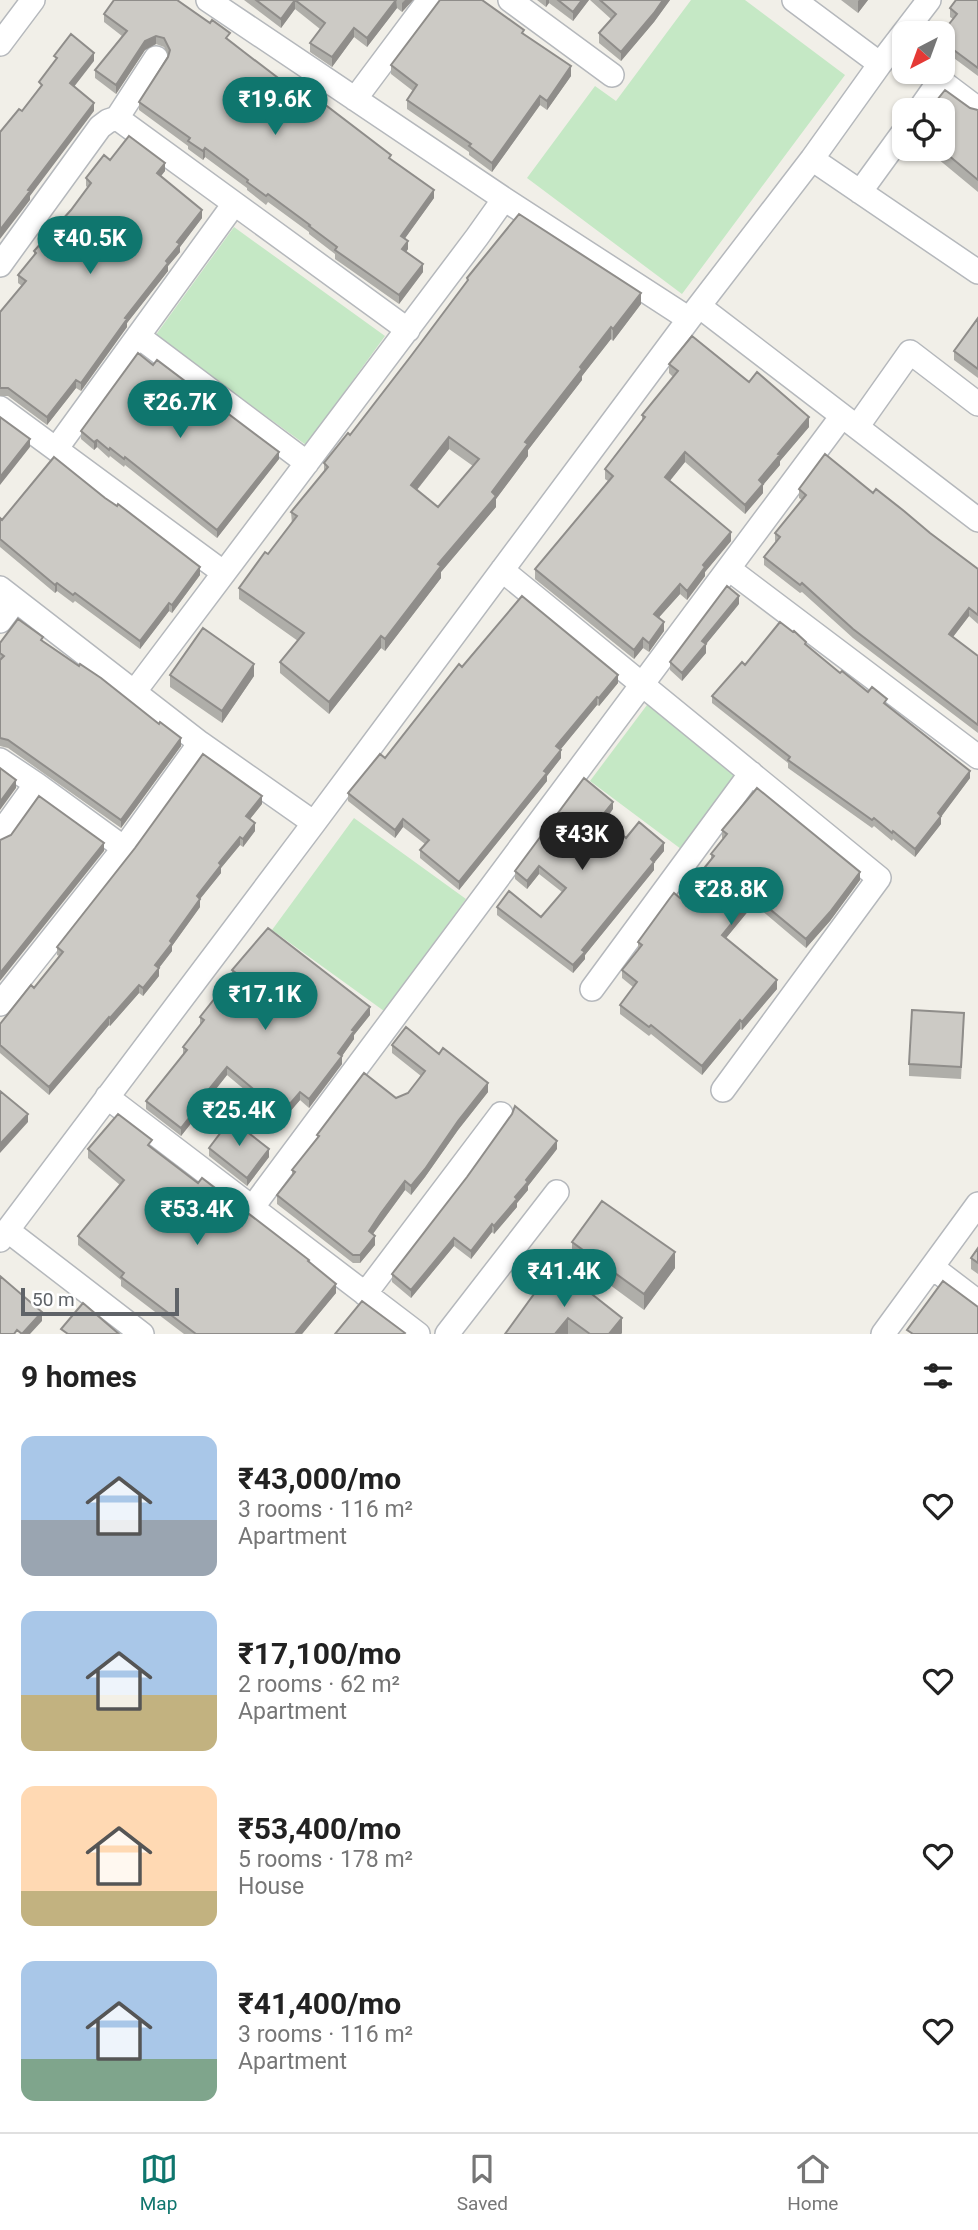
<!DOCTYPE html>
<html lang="en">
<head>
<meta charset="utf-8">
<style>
	:root { --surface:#fff; --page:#f6f6f6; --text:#222; --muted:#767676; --line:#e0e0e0; --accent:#0f766e }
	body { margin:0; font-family:Roboto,sans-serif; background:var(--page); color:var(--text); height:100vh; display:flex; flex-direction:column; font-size:26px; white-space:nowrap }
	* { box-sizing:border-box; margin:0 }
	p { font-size:23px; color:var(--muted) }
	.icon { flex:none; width:38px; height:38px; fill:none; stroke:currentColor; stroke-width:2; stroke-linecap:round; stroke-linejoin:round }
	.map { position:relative; height:1334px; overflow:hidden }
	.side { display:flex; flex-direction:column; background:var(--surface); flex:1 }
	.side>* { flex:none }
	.needle { width:46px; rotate:221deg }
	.buttons { position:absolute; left:892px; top:21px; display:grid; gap:14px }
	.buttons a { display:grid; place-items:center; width:63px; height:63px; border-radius:14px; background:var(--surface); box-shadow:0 2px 5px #0004; font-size:35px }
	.scale { position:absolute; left:21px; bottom:18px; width:158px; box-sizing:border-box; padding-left:7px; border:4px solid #5f6368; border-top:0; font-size:19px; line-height:24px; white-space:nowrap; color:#5f6368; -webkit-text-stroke:5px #fff; paint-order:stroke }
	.price { position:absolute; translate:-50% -60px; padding:0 16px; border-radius:24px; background:var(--accent); color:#fff; font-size:23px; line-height:46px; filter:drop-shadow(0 2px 4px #0008) }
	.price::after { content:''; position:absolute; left:50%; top:42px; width:21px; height:16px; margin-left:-10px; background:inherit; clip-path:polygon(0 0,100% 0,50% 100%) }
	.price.current { background:#222; color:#fff }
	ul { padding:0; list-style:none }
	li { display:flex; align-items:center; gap:21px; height:175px; padding:0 21px }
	li span { display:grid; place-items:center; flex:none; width:196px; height:140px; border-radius:14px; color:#555 }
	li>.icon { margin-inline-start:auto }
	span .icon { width:84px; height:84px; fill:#fffc; stroke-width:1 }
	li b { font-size:30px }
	h2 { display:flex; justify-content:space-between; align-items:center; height:84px; padding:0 21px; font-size:30px }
	.tabs { display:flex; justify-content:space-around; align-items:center; height:98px; border-top:2px solid var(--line); background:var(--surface); font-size:19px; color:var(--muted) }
	.tabs a { display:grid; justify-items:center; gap:4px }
	.tabs .current { color:var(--accent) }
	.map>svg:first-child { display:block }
	.green { fill:#c5e8c5 }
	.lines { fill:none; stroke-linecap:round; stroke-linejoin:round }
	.minor-casing { stroke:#b5b8bc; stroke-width:26 }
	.minor { stroke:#fff; stroke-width:23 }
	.wall { fill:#afaea9; fill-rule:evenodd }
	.shaded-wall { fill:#8f8d8a }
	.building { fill:#cccac5; stroke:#8f8d8a; stroke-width:2; fill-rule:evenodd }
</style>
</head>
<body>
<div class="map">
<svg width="978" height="1334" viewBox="0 0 978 1334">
	<rect width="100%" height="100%" fill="#f1efe8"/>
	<!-- green -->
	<path class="green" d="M691 0H745L845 75 682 294 527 178 595 86 616 101Z
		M234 227 385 336 306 445 155 336Z
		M650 701 741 769 681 849 590 781Z
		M354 818 466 899 384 1011 272 930Z"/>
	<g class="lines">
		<!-- minor casing -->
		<g class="minor-casing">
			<path id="minor" d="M208 0 504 199 689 319
				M510 0 612 75
				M794 0 880 64
				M0 44 33 0
				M929 72 978 109
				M355 99 429 0
				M919 110 940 80
				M117 118 408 330
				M812 159 978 272
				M860 192 905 130
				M0 265 100 127 108 121 117 118 156 58
				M699 306 978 520
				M138 336 307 463
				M0 408 224 573
				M857 427 910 352 978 404
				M56 449 234 204
				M729 569 978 757
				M502 570 879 878 723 1090
				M0 588 200 743 314 823
				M0 621 15 601
				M135 691 477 237 504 199
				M0 760 36 784 124 848
				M0 834 36 784
				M592 989 751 773
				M0 1004 124 848 200 743
				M107 1097 418 1334
				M252 1208 842 416
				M7 1230 142 1334
				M0 1240 314 823 689 319 812 159 880 64 929 0
				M932 1267 978 1302
				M365 1294 501 1114
				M447 1334 557 1192
				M883 1334 978 1204"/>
		</g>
		<!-- minor -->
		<use href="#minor" class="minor"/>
	</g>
	<!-- wall -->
	<path class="wall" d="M244 0H413L402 12 397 8 367 47 354 37 332 67 310 52V43L320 29 295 9 281 28Z
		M537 0H589L573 21 549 3 546 7Z
		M590 0H670L654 22 621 61 599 43V33L611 19Z
		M841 0H868L858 13Z
		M978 0V76L943 50V33L953 19 950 17V8Z
		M178 1 244 52 311 103 391 159 434 198 404 239 408 249 406 252 423 272 399 304 335 259V254L309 234V232L268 202 266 205 247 190V188L205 157 203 160 188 149V146L139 110V102L168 55 164 47 156 44 145 50 116 94 95 78V70L122 36 104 22V14Z
		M524 34 571 76 547 110 540 105 492 172 469 155V152L407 109V100L413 91 391 74V65Z
		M970 108 978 110V192L926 149H943Z
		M110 160 165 171 161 176 202 218 180 247V252L168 266V271L127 323V327L81 391 76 388 47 425 8 396H0V312L22 286 18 283V275L34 255V251L71 210 88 188 86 186V178Z
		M467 278 641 304 613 341 611 339 582 376V380L528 450V456L496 499V507L441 572V578L385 651 381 648 329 714 280 673V662L298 641 239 599V588L268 554 292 524 291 512 324 473V463L350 435 411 356 467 282ZM449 449 473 466 438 507 417 490Z
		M978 318V378L954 360V351Z
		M669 364 749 382 809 427 780 461V465L763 485V493L745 514 685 462 669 481 731 541 705 572V576L687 600 680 594 659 617 664 631 649 652 643 648 634 659 535 579V569L608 481 605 479V469L642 421V415L673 377 669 373Z
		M153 365 279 459 217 538 125 465 124 467 110 456 109 458 97 447 94 450 81 439V431Z
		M799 489 873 493 978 569V624L969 616 953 637 978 656V733L853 638 802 592 800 593 764 565V557L776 542 775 541V533L802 500 799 498Z
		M0 518 2 520 200 575 172 613 169 611 140 649 75 601 73 603 57 591 55 593 0 547Z
		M739 604 706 644V653L682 681 670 670V662Z
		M43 641 181 746 121 828 8 748 0 746V643Z
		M806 645 840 673 887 706 970 778 941 816V824L915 857 893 839 892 841 874 826 872 828 788 768V763L712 703V696L745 665Z
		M462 667 618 683 599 706 597 705 560 750 561 758 547 776V781L459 890 420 858V850L425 844 403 827 395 838 348 801V793L385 758Z
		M170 675 254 676 222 723 170 687Z
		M262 804 250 819 255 831 243 847 240 845 221 868V873L200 899V907L172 946V951L159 968V976L143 996 139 993 110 1026 109 1025 49 1095 0 1053V1024L34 988 59 956 57 955V947Z
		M613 809 605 820 626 838 664 851 654 863V870L585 955V959L573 973 497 915V907L541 917 562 892 539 874 527 889 515 879V871Z
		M722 830 860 880 830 921 806 948 754 904 726 938 777 989 742 1030 740 1029 702 1075 651 1034 649 1036 620 1014V1005L633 987 622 978V970L638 951V942L680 898 711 860V854L723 839 722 838Z
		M232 970 370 1015 354 1035V1039L342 1056V1064L309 1108 300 1100 282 1121 227 1075 204 1104V1107L181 1136 146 1109V1101L183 1055V1047L200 1025V1017L217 999 232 979Z
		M964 1025 961 1079 909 1076V1064Z
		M392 1045 488 1092 458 1130 425 1177 411 1195 405 1190 373 1234 375 1245 360 1263H353L277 1204V1195L292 1176V1170L317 1138V1135L396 1098 408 1093 421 1076 392 1053Z
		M152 1148 198 1183 309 1262 336 1293 302 1334H184L121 1286V1280L78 1245V1236L120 1185 88 1158V1149Z
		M209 1148 269 1157 247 1186 209 1156Z
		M557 1149 528 1186V1190L517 1203V1207L494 1234 492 1232 471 1259 454 1246 411 1298 392 1282V1274Z
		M572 1242 675 1268 644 1310 572 1257Z
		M978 1248V1274L971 1269V1258Z
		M555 1265 622 1333 621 1334H505Z"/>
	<!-- shaded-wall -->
	<path class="shaded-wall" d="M295 0V9L281 28V19Z
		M396 0 397 8 367 47V38Z
		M405 0H413L402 12V3Z
		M546 0H549V3L546 7Z
		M582 0H589L573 21V12Z
		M663 0H670L654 22 621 61V52Z
		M859 0H868L858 13V1Z
		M354 28V37L332 67V57Z
		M156 36V44L145 50 116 94V85L145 41Z
		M94 53V61L70 92V83Z
		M571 66V76L547 110V101Z
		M540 96V105L492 172V163Z
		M94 103V111L30 196V200L0 239V230L28 190Z
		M205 148V157L203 160V151Z
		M165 163V171L157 181V173Z
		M434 190V198L401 244V236Z
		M202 210V218L180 247V252L168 266V271L127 323V327L81 391V383L125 318 166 261 177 242Z
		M408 241V249L402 257V249Z
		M423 264V272L399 304V295Z
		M641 293V304L613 341V329Z
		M611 327V339L582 376V380L528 450V456L496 499V507L441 572V578L385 651V639L438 564 492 492 525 442 580 367Z
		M76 380V388L47 425V417Z
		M809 417V427L780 461V465L763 485V493L745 514V505L759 480 778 454Z
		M449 437V449L411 497V485Z
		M30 439V447L0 485V477Z
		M97 440V447L94 450V442Z
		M279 452V459L217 538V530Z
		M685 452V462L665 487V477Z
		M731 532V541L705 572V576L687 600V591L703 565Z
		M200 567V575L172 613V605Z
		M57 583V591L55 593V585Z
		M680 584V594L654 623V614Z
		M739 596V604L702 649V641Z
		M169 603V611L140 649V641Z
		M969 608V616L949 642V634Z
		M664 622V631L649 652V643Z
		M381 636V648L329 714V702Z
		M643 638V648L634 659V650Z
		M706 644V653L682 681V673Z
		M254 664V676L222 723V711Z
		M618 675V683L599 706V698Z
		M597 697V705L556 755V746Z
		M181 738V746L121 828V820Z
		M561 750V758L547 776V781L459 890V882Z
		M970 771V778L938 821 941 816V824L915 857V849L938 813Z
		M16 780V788L0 810V802Z
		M262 796V804L246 824V816Z
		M613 802V809L601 825V817Z
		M403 819V827L395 838V830Z
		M255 823V831L243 847V839Z
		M240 837V845L221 868V873L200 899V907L172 946V951L155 973V965L197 896 219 863Z
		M104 843V851L0 981V973Z
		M664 843V851L654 863V870L585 955V959L573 973V965L582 950 651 859Z
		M539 866V874L527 889V881Z
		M860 872V880L830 921 806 948V939Z
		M754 896V904L722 943V935Z
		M159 968V976L143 996V988Z
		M777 980V989L742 1030V1022Z
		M139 985V993L110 1026V1018Z
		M370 1007V1015L354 1035V1039L342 1056V1064L309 1108V1099L352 1030Z
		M109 1017V1025L49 1095V1087Z
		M740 1020V1029L702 1075V1066Z
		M227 1067V1075L204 1104V1107L181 1136V1128L202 1098Z
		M488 1083V1092L458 1130 425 1177 411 1195V1186L458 1121Z
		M300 1092V1100L282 1121V1113Z
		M28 1114V1122L0 1153V1144Z
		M557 1141V1149L528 1186V1190L517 1203V1207L494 1234V1226L526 1180Z
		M269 1149V1157L247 1186V1178Z
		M405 1181V1190L369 1239V1231Z
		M492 1224V1232L471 1259V1251Z
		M375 1236V1245L360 1263V1255Z
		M454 1238V1246L411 1298V1290Z
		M675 1252V1268L644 1310V1294Z
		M336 1284V1293L302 1334H295Z
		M42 1312V1321L30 1334H22Z
		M568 1318V1334H555Z
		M622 1318V1333L621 1334H609Z"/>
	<!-- building -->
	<path class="building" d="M114 0H177L210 23 212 20 230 33 226 38 244 52 311 103 315 97 391 155 389 158 434 190 401 236 408 241 402 249 423 264 399 295 335 250 337 247 309 226 310 225 268 194 266 196 247 182 248 180 205 148 203 151 188 141 190 138 139 102 168 57 170 50 164 38 156 36 145 41 116 85 95 70 127 31 104 14Z
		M256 0H396L367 38 354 28 332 57 310 43 325 23 295 0 281 19Z
		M440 0H482L524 30 522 33 571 66 547 101 540 96 492 163 469 146 471 144 407 100 417 85 391 65Z
		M558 0H582L573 12Z
		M600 0H663L654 13 621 52 599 33 616 14Z
		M956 0H978V68L943 42V33H942L957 14 950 8Z
		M71 34 94 53 70 83 94 103 28 190 30 191 0 230V132L19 109 22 111 42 85 39 82 57 58 54 56Z
		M945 90 970 108 978 110V180L941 149H943V110H929Z
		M129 136 165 163 157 173 202 210 177 242 180 244 166 261 168 263 125 318 127 319 81 383 76 380 47 417 8 388H0V312L26 281 18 275 36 253 34 251 71 210 91 183 86 178 104 155 110 160Z
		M519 214 641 293 613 329 611 327 580 367 582 369 525 442 528 444 492 492 496 496 438 564 441 566 385 639 381 636 329 702 280 662 304 633 239 588 265 552 268 554 297 516 291 512 328 467 324 463 348 433 350 435 411 356 468 280 467 278ZM449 437 479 459 438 507 411 485Z
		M978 318V369L954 351Z
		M692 336 749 382 757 372 809 417 778 454 780 455 759 480 763 484 745 505 685 452 665 477 731 532 703 565 705 567 687 591 680 584 654 614 664 622 649 643 643 638 634 650 535 569 613 476 605 469 645 417 642 415 678 371 669 364Z
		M138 353 153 365 157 360 279 452 217 530 125 457 124 459 110 448 109 450 97 440 94 442 81 431Z
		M0 417 30 439 0 477Z
		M825 454 873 493 876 489 904 511 930 533 978 569V615L969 608 949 634 978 656V725L853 629 802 583 800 585 764 557 780 537 775 533 806 495 799 489Z
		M54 457 105 498 117 506 118 504 200 567 172 605 169 603 140 641 75 593 73 595 57 583 55 585 0 539V518L2 520Z
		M727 586 739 596 702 641 706 644 682 673 670 662Z
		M522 596 618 675 599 698 597 697 556 746 561 750 544 771 547 773 459 882 420 850 429 840 403 819 395 830 348 793 380 754 385 758 459 664 462 667Z
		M18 619 43 637 41 640 79 666 80 664 101 678 159 724 160 722 181 738 121 820 8 740 0 738V660L4 656 0 653V643Z
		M780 622 793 632 794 631 806 642 805 644 840 673 842 671 868 692 872 687 887 699 884 703 970 771 938 813 941 816 915 849 893 831 892 833 874 818 872 820 788 760 790 757 712 696 742 662 745 665Z
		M203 628 254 664 222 711 170 675Z
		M203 754 262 796 246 816 255 823 243 839 240 837 219 863 221 865 197 896 200 899 170 941 172 943 155 965 159 968 143 988 139 985 110 1018 109 1017 49 1087 0 1045V1024L31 985 34 988 63 952 57 947 135 848Z
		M0 768 16 780 0 802Z
		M584 778 613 802 601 817 626 838 639 822 664 843 651 859 654 862 582 950 585 952 573 965 497 907 509 891 541 917 566 888 539 866 527 881 515 871Z
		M757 788 860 872 830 912 806 939 754 896 722 935 777 980 742 1022 740 1020 702 1066 651 1025 649 1027 620 1005 637 982 622 970 642 945 638 942 670 898 674 893 680 898 714 856 711 854 727 834 722 830Z
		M39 796 104 843 0 973V840L11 835Z
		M268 928 370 1007 352 1030 354 1031 338 1053 342 1056 309 1099 300 1092 282 1113 227 1067 202 1098 204 1099 181 1128 146 1101 187 1050 183 1047 204 1020 200 1017 215 998 217 999 236 973 232 970Z
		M912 1010 964 1013 961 1067 909 1064Z
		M406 1027 439 1054 443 1048 488 1083 458 1121 425 1169 411 1186 405 1181 381 1213 369 1231 375 1236 360 1255H353L277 1195 295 1172 292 1170 319 1136 317 1135 364 1073 396 1098 408 1093 425 1071 392 1045Z
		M0 1091 28 1114 0 1144Z
		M515 1106 557 1141 526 1180 528 1182 515 1197 517 1199 494 1226 492 1224 471 1251 454 1238 411 1290 392 1274 467 1177 512 1114Z
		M118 1114 152 1140 148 1145 198 1183 202 1178 309 1260 308 1261 336 1284 295 1334H196L121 1277 124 1273 78 1236 124 1180 88 1149Z
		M231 1119 269 1149 247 1178 209 1148Z
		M602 1201 675 1252 644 1294 572 1242Z
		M978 1248V1263L971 1258Z
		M555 1265 622 1318 609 1334H590L568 1318 555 1334H505Z
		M0 1276 42 1312 22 1334 17 1330 14 1334H0Z
		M943 1281 978 1307V1334H913L907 1330Z
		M362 1301 405 1333 404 1334H335Z
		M83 1303 119 1334H68L61 1329Z"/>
</svg>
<div class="buttons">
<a><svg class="needle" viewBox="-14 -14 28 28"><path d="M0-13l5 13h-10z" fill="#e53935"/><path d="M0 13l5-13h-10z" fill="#767676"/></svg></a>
<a><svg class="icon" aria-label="locate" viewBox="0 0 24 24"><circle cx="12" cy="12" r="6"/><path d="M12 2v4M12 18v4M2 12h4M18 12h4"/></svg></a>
</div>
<div class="scale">50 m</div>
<b class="price" style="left:275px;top:137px">₹19.6K</b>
<b class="price" style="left:90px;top:276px">₹40.5K</b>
<b class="price" style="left:180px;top:440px">₹26.7K</b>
<b class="price current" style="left:582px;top:872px">₹43K</b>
<b class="price" style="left:731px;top:927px">₹28.8K</b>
<b class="price" style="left:265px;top:1032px">₹17.1K</b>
<b class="price" style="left:239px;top:1148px">₹25.4K</b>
<b class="price" style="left:197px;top:1247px">₹53.4K</b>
<b class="price" style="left:564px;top:1309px">₹41.4K</b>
</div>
<section class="side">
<h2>9 homes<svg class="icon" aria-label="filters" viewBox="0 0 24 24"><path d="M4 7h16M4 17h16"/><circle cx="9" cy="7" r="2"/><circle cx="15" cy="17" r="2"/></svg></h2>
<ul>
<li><span style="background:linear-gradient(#a9c7e8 60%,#9aa5b1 0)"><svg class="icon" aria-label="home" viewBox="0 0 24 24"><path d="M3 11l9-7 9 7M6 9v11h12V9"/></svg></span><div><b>₹43,000/mo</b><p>3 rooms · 116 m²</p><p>Apartment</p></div><svg class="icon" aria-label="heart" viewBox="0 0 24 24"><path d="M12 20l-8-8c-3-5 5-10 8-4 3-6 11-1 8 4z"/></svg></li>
<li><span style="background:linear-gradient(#a9c7e8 60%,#c2b280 0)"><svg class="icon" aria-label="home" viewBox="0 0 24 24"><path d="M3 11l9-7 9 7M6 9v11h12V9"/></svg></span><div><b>₹17,100/mo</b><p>2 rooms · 62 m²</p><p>Apartment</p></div><svg class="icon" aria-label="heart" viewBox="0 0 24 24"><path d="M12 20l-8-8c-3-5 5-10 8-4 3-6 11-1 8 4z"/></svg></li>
<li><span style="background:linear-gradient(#ffd9b3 75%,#c2b280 0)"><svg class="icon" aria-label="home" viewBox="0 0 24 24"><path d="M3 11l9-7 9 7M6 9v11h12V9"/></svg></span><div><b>₹53,400/mo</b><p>5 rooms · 178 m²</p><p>House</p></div><svg class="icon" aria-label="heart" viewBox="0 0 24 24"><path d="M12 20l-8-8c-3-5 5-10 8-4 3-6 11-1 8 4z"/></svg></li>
<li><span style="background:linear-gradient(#a9c7e8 70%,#7fa58c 0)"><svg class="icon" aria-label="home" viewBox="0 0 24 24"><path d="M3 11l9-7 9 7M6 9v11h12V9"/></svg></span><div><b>₹41,400/mo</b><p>3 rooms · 116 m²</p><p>Apartment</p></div><svg class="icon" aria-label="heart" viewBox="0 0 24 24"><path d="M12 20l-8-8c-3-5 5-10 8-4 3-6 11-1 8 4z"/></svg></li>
</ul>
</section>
<nav class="tabs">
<a class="current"><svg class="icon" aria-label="map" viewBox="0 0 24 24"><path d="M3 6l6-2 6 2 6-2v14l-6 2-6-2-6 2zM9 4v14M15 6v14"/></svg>Map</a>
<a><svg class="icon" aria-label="saved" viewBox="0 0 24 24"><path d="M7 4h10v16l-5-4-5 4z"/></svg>Saved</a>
<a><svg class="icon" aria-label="home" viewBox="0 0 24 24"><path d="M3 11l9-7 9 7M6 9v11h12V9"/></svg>Home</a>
</nav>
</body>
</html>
